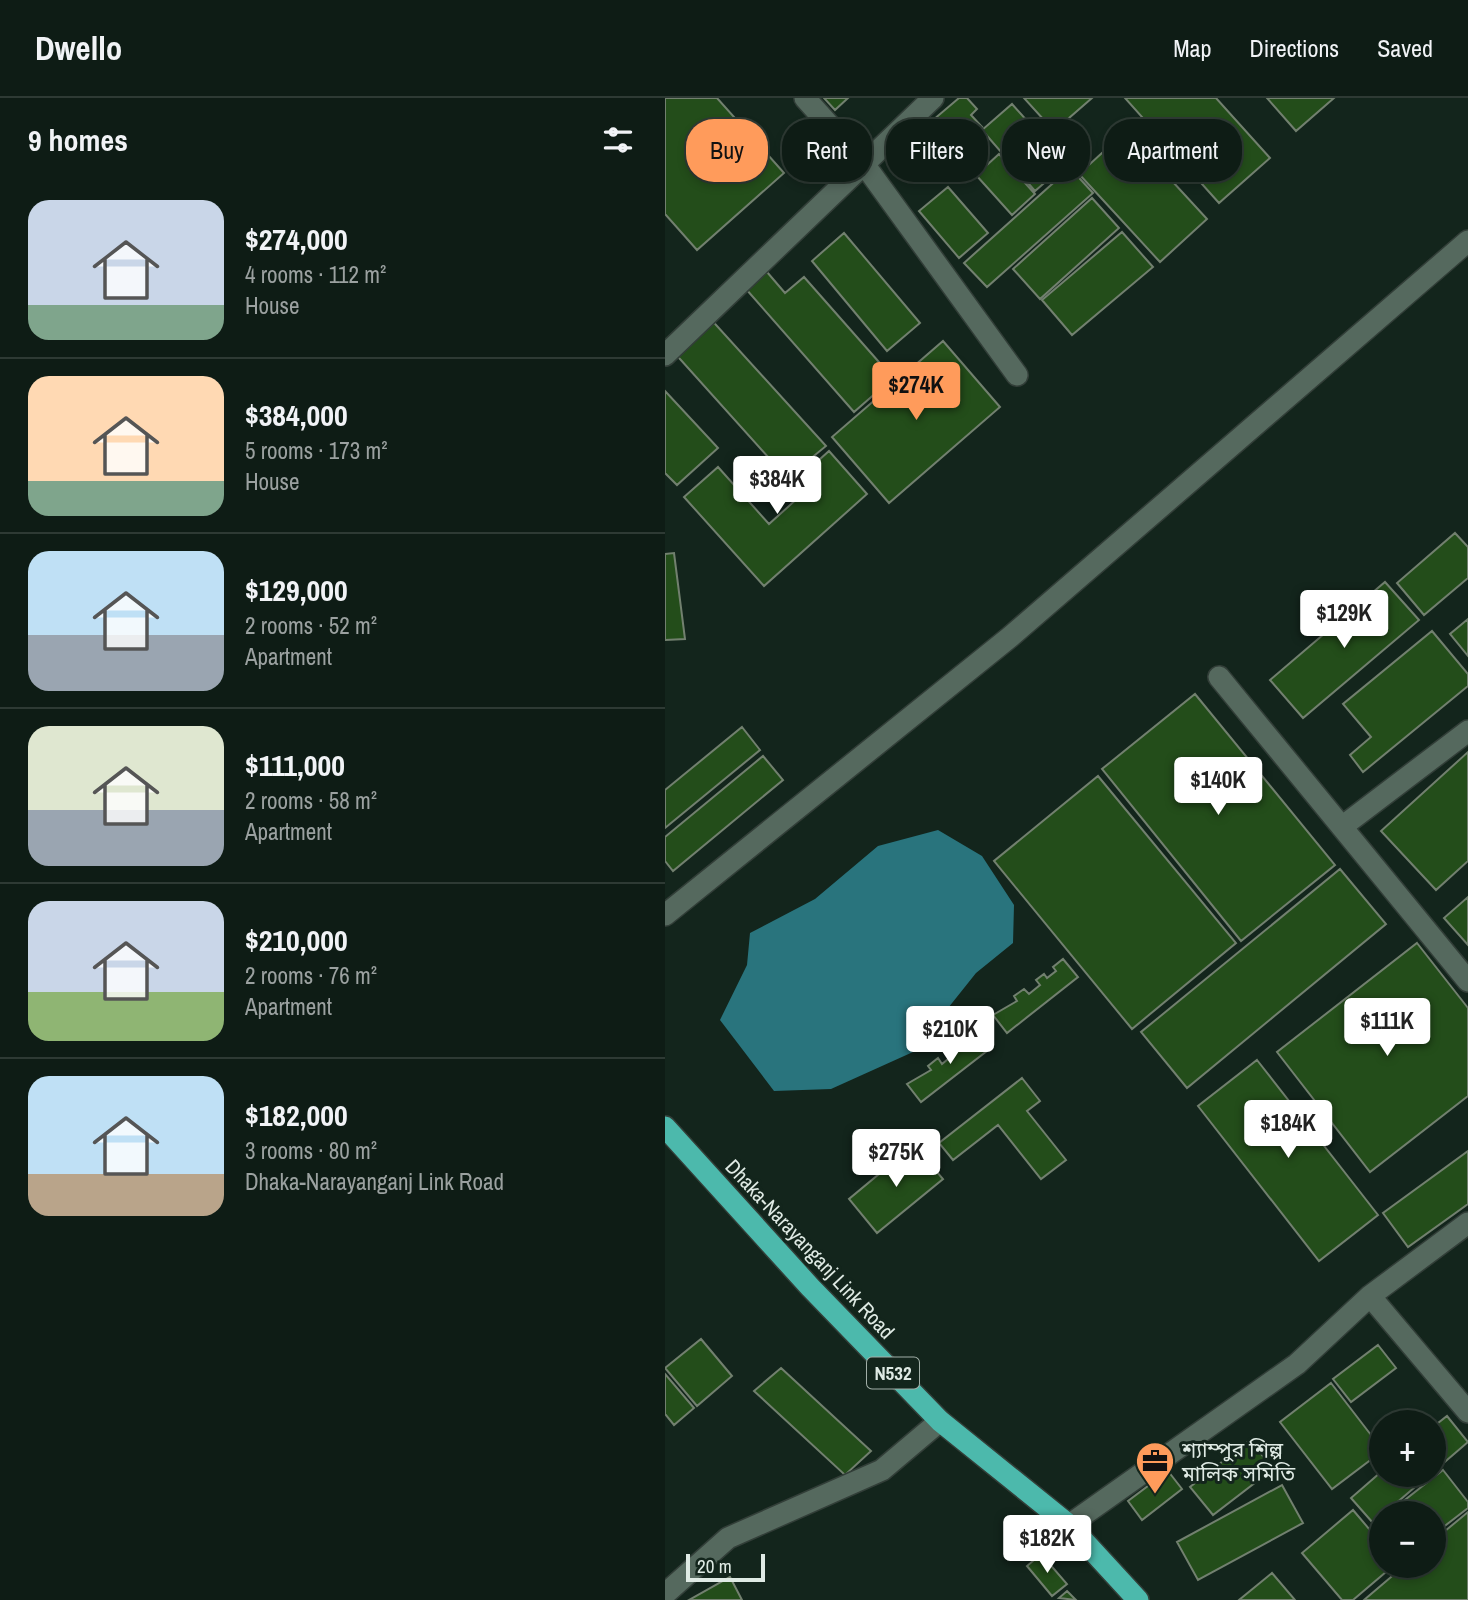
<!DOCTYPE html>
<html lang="en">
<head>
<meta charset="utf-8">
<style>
	:root { --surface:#0e1c15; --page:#17251e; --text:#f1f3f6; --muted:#9ba1a0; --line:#2e3a34; --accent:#ff9b5b }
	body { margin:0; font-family:"Archivo Narrow","Noto Sans Bengali",sans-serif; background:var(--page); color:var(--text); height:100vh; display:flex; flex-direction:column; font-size:26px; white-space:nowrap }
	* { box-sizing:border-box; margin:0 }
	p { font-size:23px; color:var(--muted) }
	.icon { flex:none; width:38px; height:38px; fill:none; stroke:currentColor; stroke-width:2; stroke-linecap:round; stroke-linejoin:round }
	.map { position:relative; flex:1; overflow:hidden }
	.side { display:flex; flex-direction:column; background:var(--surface); width:665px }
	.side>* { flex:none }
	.hud { position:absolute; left:21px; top:21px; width:665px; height:63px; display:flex; gap:14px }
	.tools { position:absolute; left:704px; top:1312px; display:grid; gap:14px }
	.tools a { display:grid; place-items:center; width:77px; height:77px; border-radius:50%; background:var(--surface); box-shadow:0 4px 10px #0003,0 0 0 2px var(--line); font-size:35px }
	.scale { position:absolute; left:21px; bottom:18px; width:79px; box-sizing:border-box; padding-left:7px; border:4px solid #dfeae4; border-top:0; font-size:19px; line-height:24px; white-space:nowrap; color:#dfeae4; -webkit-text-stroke:5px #13251c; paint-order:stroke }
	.price { position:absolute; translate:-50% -60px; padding:0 16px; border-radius:7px; background:#fff; color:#222; font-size:23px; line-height:46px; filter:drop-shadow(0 2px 4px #0008) }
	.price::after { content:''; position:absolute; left:50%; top:42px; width:21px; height:16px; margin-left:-10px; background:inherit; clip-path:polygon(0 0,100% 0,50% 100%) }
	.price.current { background:var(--accent); color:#111 }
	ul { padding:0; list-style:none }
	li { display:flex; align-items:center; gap:21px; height:175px; padding:0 28px }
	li+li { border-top:2px solid var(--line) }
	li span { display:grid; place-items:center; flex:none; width:196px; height:140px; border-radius:21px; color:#555 }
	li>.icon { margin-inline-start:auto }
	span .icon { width:84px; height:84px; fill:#fffc; stroke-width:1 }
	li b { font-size:30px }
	h2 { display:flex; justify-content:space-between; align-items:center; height:84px; padding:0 28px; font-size:30px }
	.chip { padding:0 24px; border-radius:28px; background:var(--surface); box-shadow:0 4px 10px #0003,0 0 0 2px var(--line); font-size:24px; line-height:63px }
	.chip.current { background:var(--accent); color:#111 }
	header { display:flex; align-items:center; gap:42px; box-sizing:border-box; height:98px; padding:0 35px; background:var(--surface); border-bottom:2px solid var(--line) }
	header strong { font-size:33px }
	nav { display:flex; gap:38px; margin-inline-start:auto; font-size:24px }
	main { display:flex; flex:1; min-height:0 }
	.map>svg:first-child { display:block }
	.water { fill:#29747d }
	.building { fill:#234d1a; stroke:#72806f; stroke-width:2 }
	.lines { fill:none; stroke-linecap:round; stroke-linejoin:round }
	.minor-casing { stroke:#323e38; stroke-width:24 }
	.highway-casing { stroke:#323e38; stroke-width:24 }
	.minor { stroke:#55695e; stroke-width:21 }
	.highway { stroke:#4cb9ac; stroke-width:21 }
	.labels { text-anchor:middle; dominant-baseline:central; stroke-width:6; stroke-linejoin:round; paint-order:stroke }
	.shield { fill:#13251c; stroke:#a2afa8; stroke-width:2 }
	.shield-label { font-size:19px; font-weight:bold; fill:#dfeae4 }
	.street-label { font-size:21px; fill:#dfeae4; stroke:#13251c }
	.poi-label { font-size:21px; fill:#dfeae4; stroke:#13251c; text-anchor:start }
</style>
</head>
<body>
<header>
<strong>Dwello</strong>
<nav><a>Map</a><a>Directions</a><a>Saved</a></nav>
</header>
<main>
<section class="side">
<h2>9 homes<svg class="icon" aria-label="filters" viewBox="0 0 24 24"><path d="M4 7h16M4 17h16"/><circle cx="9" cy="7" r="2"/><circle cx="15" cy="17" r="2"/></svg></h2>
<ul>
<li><span style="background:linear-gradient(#c9d6e8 75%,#7fa58c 0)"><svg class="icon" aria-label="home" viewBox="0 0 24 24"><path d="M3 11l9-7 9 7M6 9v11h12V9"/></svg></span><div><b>$274,000</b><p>4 rooms · 112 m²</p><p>House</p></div></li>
<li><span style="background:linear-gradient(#ffd9b3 75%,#7fa58c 0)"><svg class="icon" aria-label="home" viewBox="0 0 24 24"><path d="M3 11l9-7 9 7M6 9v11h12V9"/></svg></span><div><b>$384,000</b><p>5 rooms · 173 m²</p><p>House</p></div></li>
<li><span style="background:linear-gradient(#bfe0f5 60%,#9aa5b1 0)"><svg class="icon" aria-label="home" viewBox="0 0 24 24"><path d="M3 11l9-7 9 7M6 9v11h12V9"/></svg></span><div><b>$129,000</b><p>2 rooms · 52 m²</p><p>Apartment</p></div></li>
<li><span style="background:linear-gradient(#dfe7d0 60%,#9aa5b1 0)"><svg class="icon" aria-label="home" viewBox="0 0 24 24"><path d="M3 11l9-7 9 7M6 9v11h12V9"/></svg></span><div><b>$111,000</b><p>2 rooms · 58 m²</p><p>Apartment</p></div></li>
<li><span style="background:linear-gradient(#c9d6e8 65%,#8fb573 0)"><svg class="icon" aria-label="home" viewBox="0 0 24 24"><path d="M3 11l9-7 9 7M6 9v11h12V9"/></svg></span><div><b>$210,000</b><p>2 rooms · 76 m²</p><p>Apartment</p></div></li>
<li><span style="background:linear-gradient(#bfe0f5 70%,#b9a48a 0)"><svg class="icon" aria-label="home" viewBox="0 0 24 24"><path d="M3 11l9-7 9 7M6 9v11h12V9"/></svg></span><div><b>$182,000</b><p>3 rooms · 80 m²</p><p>Dhaka-Narayanganj Link Road</p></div></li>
</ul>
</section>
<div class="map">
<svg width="803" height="1502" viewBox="0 0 803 1502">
	<rect width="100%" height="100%" fill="#13251c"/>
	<!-- water -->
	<path class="water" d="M273 732 317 758 349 807 348 845 311 875 248 954 166 991 109 993 55 922 82 867 85 835 150 801 213 748Z"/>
	<!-- building -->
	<path class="building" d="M0 0H52L119 75 32 152 0 116Z
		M159 0H183L170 12Z
		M294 0H302L312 11 306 17 317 29 280 62 255 33Z
		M359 0H427L389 33Z
		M460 0H551L605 60 554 105Z
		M602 0H669L631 33Z
		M347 6 401 66 370 93 317 32Z
		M461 33 542 121 495 164 414 76Z
		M334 56 370 96 347 117 311 77Z
		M405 70 428 95 322 189 299 165Z
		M283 89 323 135 294 160 254 113Z
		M427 100 454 130 375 201 348 171Z
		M457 134 488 169 407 237 377 202Z
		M179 135 255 225 222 253 147 163Z
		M102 174 120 195 139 179 228 280 189 314 81 191Z
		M42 217 161 348 122 380 6 251Z
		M278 243 335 309 224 405 167 339Z
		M0 293 53 350 12 387 0 375Z
		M164 353 202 396 99 488 19 399 53 369 104 426 134 399 124 389Z
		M790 435 803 449V480L759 517 732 485Z
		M9 455 20 541 0 542V456Z
		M720 484 754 522 638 620 605 582Z
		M803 521V558L785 536Z
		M767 533 803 576V588L698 674 685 657 706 639 678 606Z
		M530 596 670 767 576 843 437 671Z
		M77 629 95 652 0 730V692Z
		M803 654V763L771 792 716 733Z
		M98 658 118 682 8 773 0 763V739Z
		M433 678 571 845 467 931 329 763Z
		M675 771 721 826 522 990 476 934Z
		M803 799V847L779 820Z
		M752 845 803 910V998L705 1074 612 954Z
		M398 861 413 879 342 935 328 917 352 903 349 898 359 891 364 896 375 887 371 882 379 876 382 880 391 873 388 869Z
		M312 930 327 949 256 1004 242 986 266 972 263 968 273 960 277 966 289 956 285 951 304 942 302 938Z
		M592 962 713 1117 654 1163 533 1008Z
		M357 980 375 1003 362 1013 401 1062 376 1081 333 1027 288 1062 274 1045Z
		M249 1047 278 1081 212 1135 184 1101Z
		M803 1053V1106L743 1149 718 1115Z
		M36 1241 67 1278 32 1308 0 1270Z
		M713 1247 731 1270 686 1304 668 1281Z
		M116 1270 206 1353 180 1377 89 1293Z
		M0 1276 29 1310 9 1327 0 1316Z
		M666 1285 716 1350V1354L667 1391 615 1324Z
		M782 1318 803 1344 768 1374V1329Z
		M585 1342 608 1371 548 1417 525 1389Z
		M778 1372 803 1404V1410L768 1437V1416H722Z
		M503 1373 517 1391 477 1422 463 1403Z
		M716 1374V1377H764L708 1425 686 1400Z
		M617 1387 638 1425 533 1482 512 1444Z
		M688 1412 716 1445V1468H728L688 1502H677L637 1455Z
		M803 1414V1502H699L739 1468H768V1443Z
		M376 1456 402 1486 387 1498 362 1468Z
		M607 1475 630 1502H574Z
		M65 1479 77 1502H24Z
		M402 1493 411 1502 394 1500Z"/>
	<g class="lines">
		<!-- minor casing -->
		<g class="minor-casing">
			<path id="minor" d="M140 0 199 66 352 277
				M0 257 268 0
				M554 579 803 883
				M678 728 803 633
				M0 817 345 539 803 143
				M705 1198 803 1314
				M404 1427 632 1266 705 1198 803 1125
				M0 1496 63 1440 217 1372 275 1323"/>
		</g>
		<!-- highway casing -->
		<g class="highway-casing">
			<path id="highway" d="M0 1029 145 1189 275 1323 404 1427 473 1502"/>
		</g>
		<!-- minor -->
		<use href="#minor" class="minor"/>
		<!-- highway -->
		<use href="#highway" class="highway"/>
	</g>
	<!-- icons -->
	<defs>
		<g id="office-pin" transform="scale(2.0125)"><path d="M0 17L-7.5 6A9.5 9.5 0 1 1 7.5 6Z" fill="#ff9b5b" stroke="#13251c"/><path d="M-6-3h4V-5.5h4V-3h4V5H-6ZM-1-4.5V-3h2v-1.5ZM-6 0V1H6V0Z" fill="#111"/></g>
	</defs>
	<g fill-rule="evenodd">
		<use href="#office-pin" x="490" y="1363"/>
	</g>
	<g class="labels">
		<!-- shield labels -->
		<rect class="shield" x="202" y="1259.5" width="52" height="31" rx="5"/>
		<g class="shield-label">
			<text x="228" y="1275">N532</text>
		</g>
		<!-- street labels -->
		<g class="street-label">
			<text transform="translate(145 1151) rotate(47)">Dhaka-Narayanganj Link Road</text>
		</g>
		<!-- poi labels -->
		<g class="poi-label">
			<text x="517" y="1351">শ্যাম্পুর শিল্প<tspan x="517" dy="24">মালিক সমিতি</tspan></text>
		</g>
	</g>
</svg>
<div class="tools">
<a>+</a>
<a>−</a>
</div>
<div class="scale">20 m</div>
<b class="price current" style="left:251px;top:324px">$274K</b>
<b class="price" style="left:112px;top:418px">$384K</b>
<b class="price" style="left:679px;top:552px">$129K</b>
<b class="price" style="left:553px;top:719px">$140K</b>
<b class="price" style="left:722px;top:960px">$111K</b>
<b class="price" style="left:285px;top:968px">$210K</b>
<b class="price" style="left:623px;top:1062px">$184K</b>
<b class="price" style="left:231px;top:1091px">$275K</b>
<b class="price" style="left:382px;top:1477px">$182K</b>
<div class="hud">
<a class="chip current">Buy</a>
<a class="chip">Rent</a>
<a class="chip">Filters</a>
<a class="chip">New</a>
<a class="chip">Apartment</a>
</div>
</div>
</main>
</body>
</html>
